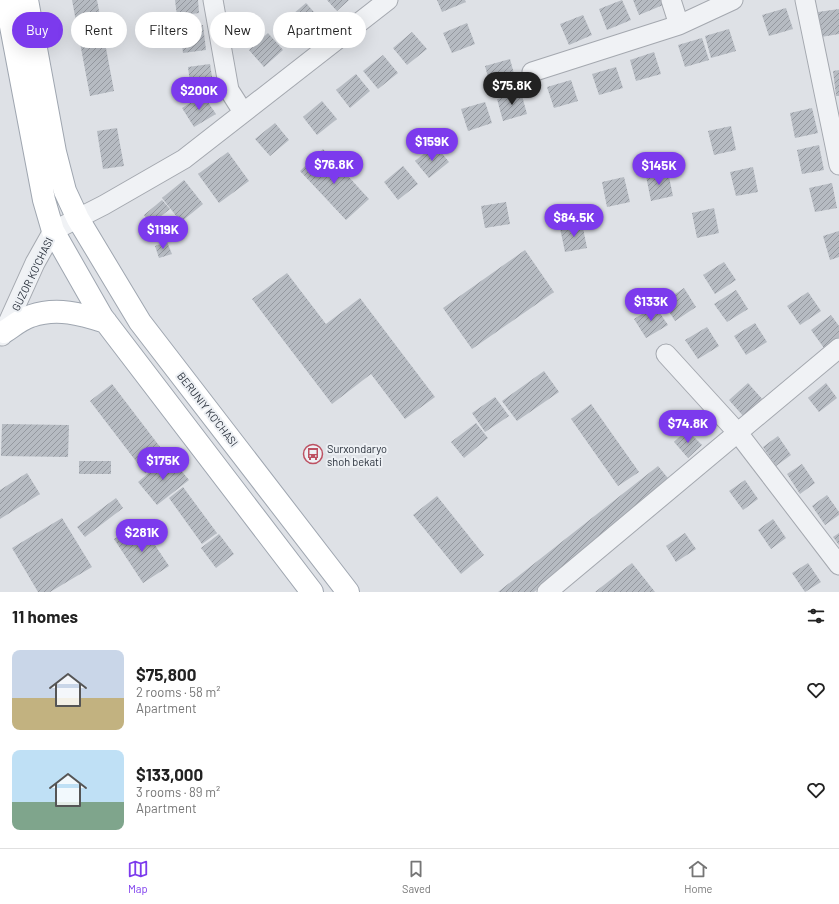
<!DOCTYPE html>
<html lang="en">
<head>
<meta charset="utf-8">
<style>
	:root { --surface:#fff; --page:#f2f2f2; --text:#222; --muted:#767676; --line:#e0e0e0; --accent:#7c3aed }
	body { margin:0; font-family:Barlow,sans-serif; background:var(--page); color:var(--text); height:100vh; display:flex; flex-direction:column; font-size:15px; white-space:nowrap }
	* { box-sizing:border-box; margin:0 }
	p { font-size:13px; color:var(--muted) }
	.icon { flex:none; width:22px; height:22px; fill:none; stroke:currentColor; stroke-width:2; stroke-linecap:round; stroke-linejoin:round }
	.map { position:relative; height:592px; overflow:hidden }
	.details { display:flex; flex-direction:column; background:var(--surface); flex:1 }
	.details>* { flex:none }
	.top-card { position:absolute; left:12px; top:12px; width:400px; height:36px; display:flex; gap:8px }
	.price { position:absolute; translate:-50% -34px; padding:0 9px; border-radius:14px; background:var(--accent); color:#fff; font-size:13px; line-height:26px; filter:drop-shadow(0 1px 2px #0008) }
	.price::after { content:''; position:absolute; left:50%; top:24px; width:12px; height:9px; margin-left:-6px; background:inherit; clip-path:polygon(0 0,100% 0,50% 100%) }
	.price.current { background:#222; color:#fff }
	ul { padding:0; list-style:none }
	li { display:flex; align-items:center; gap:12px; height:100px; padding:0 12px }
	li span { display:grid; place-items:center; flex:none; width:112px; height:80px; border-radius:8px; color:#555 }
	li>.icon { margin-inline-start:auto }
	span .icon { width:48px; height:48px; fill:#fffc; stroke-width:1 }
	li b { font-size:17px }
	h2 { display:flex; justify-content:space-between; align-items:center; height:48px; padding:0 12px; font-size:17px }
	.chip { padding:0 14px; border-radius:18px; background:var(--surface); box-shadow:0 4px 16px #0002; font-size:14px; line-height:36px }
	.chip.current { background:var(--accent); color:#fff }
	.dock { display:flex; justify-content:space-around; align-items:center; height:56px; border-top:1px solid var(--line); background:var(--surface); font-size:11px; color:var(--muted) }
	.dock a { display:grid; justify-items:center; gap:2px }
	.dock .current { color:var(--accent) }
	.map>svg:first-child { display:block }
	.building { fill:url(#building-hatch) }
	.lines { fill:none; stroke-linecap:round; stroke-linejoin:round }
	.minor-casing { stroke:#a4a8af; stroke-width:21 }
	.major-casing { stroke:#9fa6b0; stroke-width:24 }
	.minor { stroke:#f0f2f5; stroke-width:19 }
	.major { stroke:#fff; stroke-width:22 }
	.labels { text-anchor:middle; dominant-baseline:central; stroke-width:4; stroke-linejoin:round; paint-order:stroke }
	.street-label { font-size:11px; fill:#29303b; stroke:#edf0f4 }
	.poi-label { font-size:11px; fill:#29303b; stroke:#edf0f4; text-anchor:start }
</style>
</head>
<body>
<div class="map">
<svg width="839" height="592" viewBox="0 0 839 592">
	<defs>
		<pattern id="building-hatch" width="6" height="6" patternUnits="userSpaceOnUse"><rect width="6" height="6" fill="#b6bbc2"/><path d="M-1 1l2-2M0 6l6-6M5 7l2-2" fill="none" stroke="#94989f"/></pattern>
	</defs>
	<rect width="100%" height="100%" fill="#dee1e6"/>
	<!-- building -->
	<path class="building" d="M72 0H97L114 91 90 96Z
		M175 0H198L199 13 177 16Z
		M327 0H349L337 11Z
		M437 0H465L466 2 442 12Z
		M622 0 631 20 607 30 599 9Z
		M633 0H661L663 5 639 15Z
		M306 3 321 20 302 36 287 19Z
		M786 8 793 29 769 36 762 15Z
		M839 9V34L821 37 818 12Z
		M583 15 592 35 569 45 560 24Z
		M467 23 475 44 452 53 443 33Z
		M203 25 206 50 183 53 180 28Z
		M729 29 736 51 711 58 705 36Z
		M412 32 427 49 407 65 393 48Z
		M268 33 283 50 264 67 249 50Z
		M702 38 709 60 685 67 678 45Z
		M654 52 661 74 636 81 630 60Z
		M383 55 398 73 378 89 363 71Z
		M510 59 516 81 491 88 485 66Z
		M210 64 214 89 191 91 188 67Z
		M616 67 623 88 599 95 592 74Z
		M839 70V96H836L833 71Z
		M356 74 370 91 350 108 336 90Z
		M571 80 578 101 554 108 547 87Z
		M521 92 527 114 503 121 497 99Z
		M203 95 216 114 194 127 182 108Z
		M322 101 337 119 317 135 303 117Z
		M485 102 492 123 468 131 461 109Z
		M812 108 818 133 795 138 790 113Z
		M275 123 289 140 270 156 255 139Z
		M731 126 736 150 714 155 708 131Z
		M117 128 124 166 103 169 97 131Z
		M435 145 449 162 429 178 415 161Z
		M819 145 824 170 802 174 797 150Z
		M323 149 369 199 346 220 300 171Z
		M228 152 249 181 219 203 198 174Z
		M403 166 418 184 398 200 384 182Z
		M753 167 758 192 736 196 730 172Z
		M668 172 673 196 651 201 646 176Z
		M624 177 630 202 607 207 602 182Z
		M184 180 203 204 181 222 162 198Z
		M832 183 837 208 815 212 809 188Z
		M162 200 170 209 151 224 144 215Z
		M506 202 510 224 485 228 481 206Z
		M714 208 719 233 697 238 692 213Z
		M582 223 587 248 565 252 560 228Z
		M839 231V257L830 260 823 236Z
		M167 242 172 254 159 258 155 246Z
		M525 250 554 292 472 349 443 308Z
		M724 262 736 280 715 294 703 275Z
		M287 273 326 324 360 298 435 397 405 419 371 374 332 404 252 299Z
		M684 288 696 307 675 321 663 302Z
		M736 290 748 309 727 322 714 304Z
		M808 292 821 311 800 325 787 306Z
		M655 306 668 325 646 338 634 319Z
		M831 315 839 326V337L824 348 811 330Z
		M755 323 767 342 746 355 734 336Z
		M707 327 719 346 698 359 685 340Z
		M544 371 559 392 517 421 502 401Z
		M748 383 763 400 744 417 729 400Z
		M826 383 837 398 819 412 808 398Z
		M112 384 167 456 145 473 90 401Z
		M495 397 509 416 485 432 472 413Z
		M591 404 639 472 618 486 571 419Z
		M476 423 488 438 464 458 451 442Z
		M2 424 69 425 68 457 1 456Z
		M687 430 702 445 688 458 674 442Z
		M778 436 791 455 776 466 763 447Z
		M169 456 189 480 157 505 138 482Z
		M79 461H111V474H79Z
		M802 464 815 483 800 494 787 474Z
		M658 466 672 483 534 592H498Z
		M27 473 40 494 0 519V490Z
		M745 480 758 499 743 510 729 491Z
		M183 487 217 533 202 544 169 498Z
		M827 495 839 512V515L825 525 812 506Z
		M437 496 484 555 461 574 413 515Z
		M116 498 123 508 85 537 77 527Z
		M62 518 92 567 50 592H38L12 548Z
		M773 519 786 538 771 549 758 530Z
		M140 523 169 566 143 583 114 539Z
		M685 533 696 549 676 562 666 546Z
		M839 533V545L833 537Z
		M219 534 234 554 216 568 201 548Z
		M632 563 655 592H595Z
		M808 563 821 582 805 592 792 573Z"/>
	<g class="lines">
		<!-- minor casing -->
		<g class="minor-casing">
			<path id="minor" d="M213 0 229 90 243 112
				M671 0 679 25
				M805 0 839 165
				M532 72 679 25 733 0
				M2 336 35 263 53 231 104 205 184 159 388 0
				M666 354 738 433 839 565
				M547 592 839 348"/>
		</g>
		<!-- major casing -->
		<g class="major-casing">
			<path id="major" d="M6 0 44 200 53 231 102 317 312 592
				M27 0 55 152 65 191 78 219 140 322 348 592
				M4 332C12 327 21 319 31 316 57 307 81 314 106 322"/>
		</g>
		<!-- minor -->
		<use href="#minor" class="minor"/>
		<!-- major -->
		<use href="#major" class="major"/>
	</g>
	<!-- icons -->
	<defs>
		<g id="bus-ring" transform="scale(1)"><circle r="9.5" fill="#edf0f4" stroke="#bd5162" stroke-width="1.5"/><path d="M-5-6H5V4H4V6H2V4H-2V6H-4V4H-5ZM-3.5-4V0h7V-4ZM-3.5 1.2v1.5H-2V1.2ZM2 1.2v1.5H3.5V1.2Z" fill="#bd5162"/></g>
	</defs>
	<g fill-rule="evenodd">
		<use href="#bus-ring" x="313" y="454"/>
	</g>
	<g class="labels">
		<!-- street labels -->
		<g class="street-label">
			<text transform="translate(32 274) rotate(-64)">GUZOR KO'CHASI</text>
			<text transform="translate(208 409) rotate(52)">BERUNIY KO'CHASI</text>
		</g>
		<!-- poi labels -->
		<g class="poi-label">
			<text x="327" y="448">Surxondaryo<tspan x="327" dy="13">shoh bekati</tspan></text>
		</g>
	</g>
</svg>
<b class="price current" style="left:512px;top:106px">$75.8K</b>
<b class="price" style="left:199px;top:111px">$200K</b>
<b class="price" style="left:432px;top:162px">$159K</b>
<b class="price" style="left:334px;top:185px">$76.8K</b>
<b class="price" style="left:659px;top:186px">$145K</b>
<b class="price" style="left:574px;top:238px">$84.5K</b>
<b class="price" style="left:163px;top:250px">$119K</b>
<b class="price" style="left:651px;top:322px">$133K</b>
<b class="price" style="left:688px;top:444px">$74.8K</b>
<b class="price" style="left:163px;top:481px">$175K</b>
<b class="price" style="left:142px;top:553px">$281K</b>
<div class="top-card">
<a class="chip current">Buy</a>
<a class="chip">Rent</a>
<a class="chip">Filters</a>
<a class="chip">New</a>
<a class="chip">Apartment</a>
</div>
</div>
<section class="details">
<h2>11 homes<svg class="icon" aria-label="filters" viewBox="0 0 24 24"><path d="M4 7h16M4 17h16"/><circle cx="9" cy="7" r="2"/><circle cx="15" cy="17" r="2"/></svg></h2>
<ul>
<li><span style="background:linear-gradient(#c9d6e8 60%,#c2b280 0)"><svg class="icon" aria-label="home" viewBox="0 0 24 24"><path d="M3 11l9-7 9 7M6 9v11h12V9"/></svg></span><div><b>$75,800</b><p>2 rooms · 58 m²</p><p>Apartment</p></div><svg class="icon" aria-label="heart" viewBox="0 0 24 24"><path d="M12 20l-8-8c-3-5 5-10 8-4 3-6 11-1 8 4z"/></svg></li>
<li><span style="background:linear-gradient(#bfe0f5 65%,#7fa58c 0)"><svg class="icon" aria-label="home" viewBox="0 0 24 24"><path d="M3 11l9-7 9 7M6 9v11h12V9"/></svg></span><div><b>$133,000</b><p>3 rooms · 89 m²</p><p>Apartment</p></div><svg class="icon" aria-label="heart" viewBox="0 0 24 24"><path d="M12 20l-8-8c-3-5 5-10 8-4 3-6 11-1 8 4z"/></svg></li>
</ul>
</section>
<nav class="dock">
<a class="current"><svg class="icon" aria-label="map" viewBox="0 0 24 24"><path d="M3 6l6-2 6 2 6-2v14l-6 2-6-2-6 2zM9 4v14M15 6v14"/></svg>Map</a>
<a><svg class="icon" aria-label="saved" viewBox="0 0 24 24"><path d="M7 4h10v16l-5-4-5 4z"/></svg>Saved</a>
<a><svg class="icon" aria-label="home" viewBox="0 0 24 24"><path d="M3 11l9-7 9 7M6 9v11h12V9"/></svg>Home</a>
</nav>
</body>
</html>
